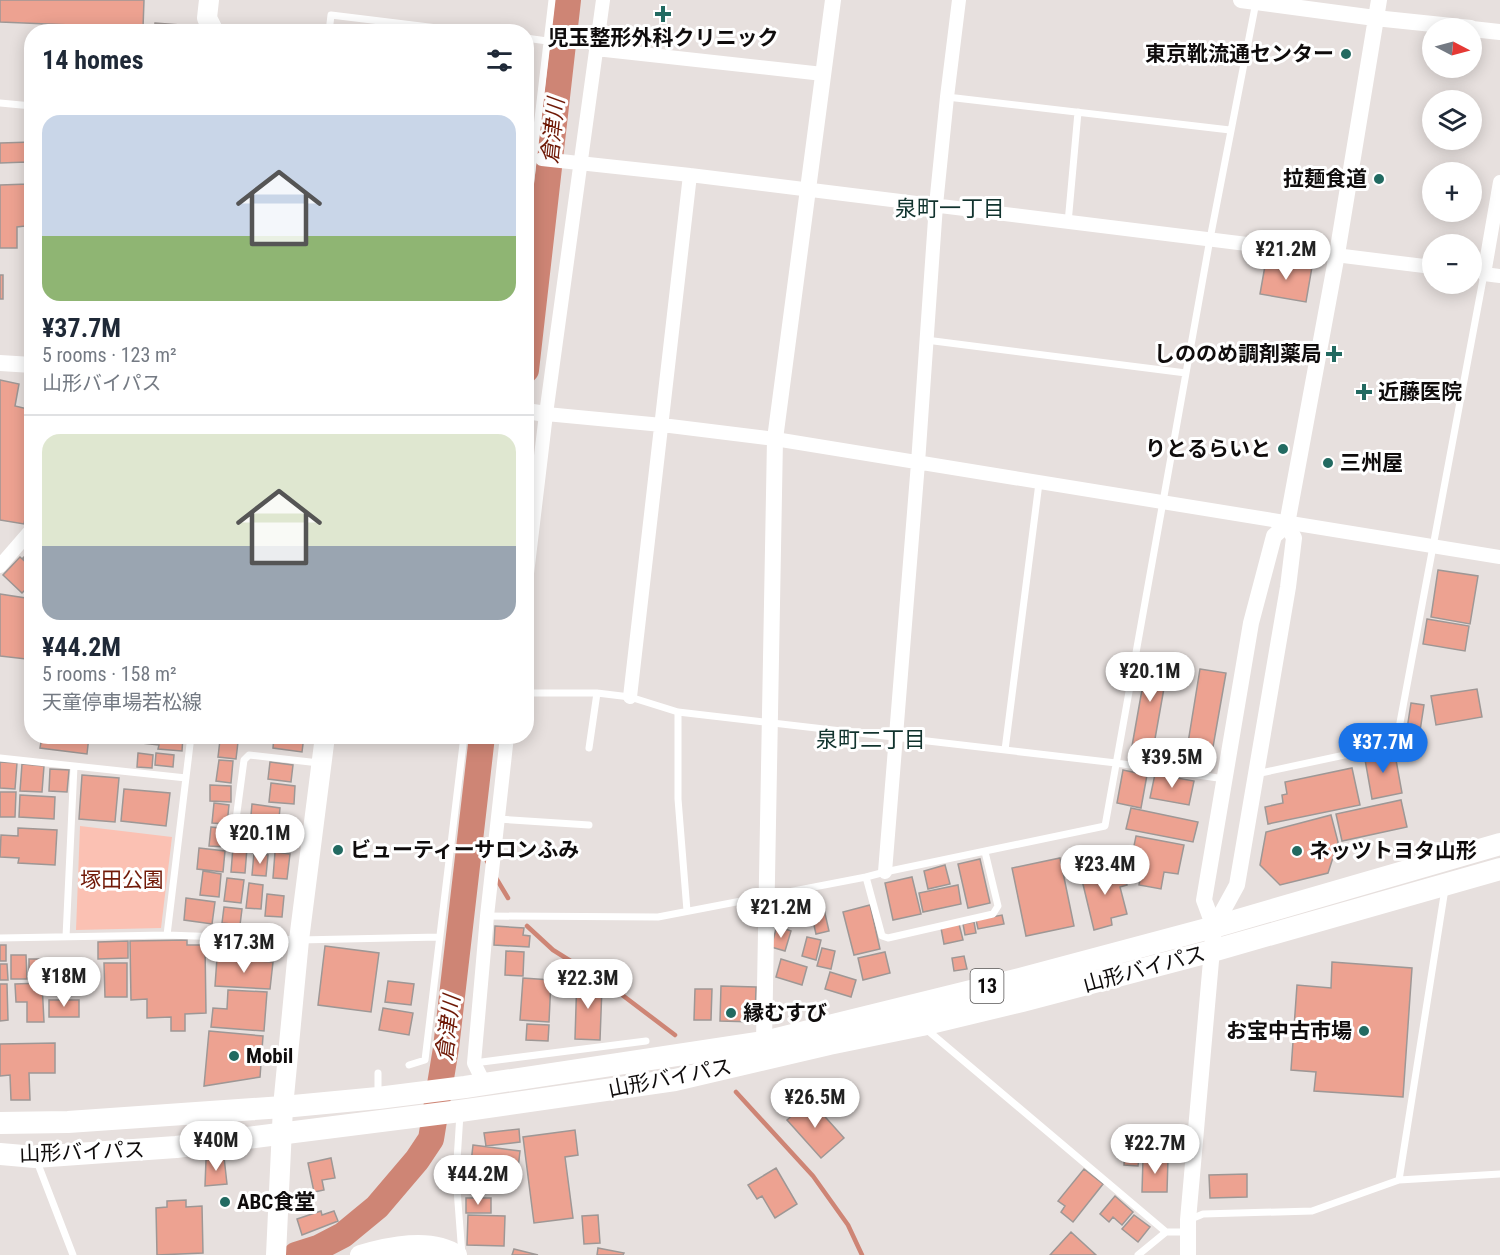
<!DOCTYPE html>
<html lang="en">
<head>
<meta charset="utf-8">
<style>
	:root { --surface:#fff; --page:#f2f2f3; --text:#1f2937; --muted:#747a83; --line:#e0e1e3; --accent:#1a73e8 }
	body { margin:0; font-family:"Roboto Condensed","Noto Sans JP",sans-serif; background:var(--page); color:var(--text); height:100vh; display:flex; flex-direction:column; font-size:22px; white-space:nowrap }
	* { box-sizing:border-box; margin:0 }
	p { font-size:20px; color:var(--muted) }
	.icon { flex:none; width:33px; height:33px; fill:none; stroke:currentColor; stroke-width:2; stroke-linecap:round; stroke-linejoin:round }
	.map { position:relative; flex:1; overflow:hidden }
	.sheet { position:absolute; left:24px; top:24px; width:510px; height:720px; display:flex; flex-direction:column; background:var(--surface); border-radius:24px; box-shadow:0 3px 15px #0003 }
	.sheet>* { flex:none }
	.needle { width:39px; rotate:96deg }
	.tools { position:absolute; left:1422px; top:18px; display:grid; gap:12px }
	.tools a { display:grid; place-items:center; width:60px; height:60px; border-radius:50%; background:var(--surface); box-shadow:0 3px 15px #0003; font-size:30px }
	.price { position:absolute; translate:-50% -51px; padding:0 14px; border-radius:21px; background:#fff; color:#222; font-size:20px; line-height:39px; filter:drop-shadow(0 2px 3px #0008) }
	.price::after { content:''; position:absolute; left:50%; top:36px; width:18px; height:14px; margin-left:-9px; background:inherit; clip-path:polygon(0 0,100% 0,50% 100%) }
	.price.current { background:var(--accent); color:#fff }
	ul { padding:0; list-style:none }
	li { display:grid; align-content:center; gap:12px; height:318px; padding:0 18px }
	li+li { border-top:2px solid var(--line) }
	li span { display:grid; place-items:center; height:186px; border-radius:18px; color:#555 }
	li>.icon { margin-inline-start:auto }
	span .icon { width:108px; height:108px; fill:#fffc; stroke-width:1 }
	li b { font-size:26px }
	h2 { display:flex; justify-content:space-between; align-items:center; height:72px; padding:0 18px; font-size:26px }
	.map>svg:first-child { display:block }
	.green { fill:#fbc1b3 }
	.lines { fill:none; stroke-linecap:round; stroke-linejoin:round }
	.stream { stroke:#ce8575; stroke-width:4.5 }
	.river { stroke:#ce8575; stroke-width:26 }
	.building { fill:#eda291; stroke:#9e9795; stroke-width:1.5 }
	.service { stroke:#fff; stroke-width:7 }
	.minor { stroke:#fff; stroke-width:14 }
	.tertiary { stroke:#fff; stroke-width:16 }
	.secondary { stroke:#fff; stroke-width:20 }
	.trunk { stroke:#fff; stroke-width:22 }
	.poi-dot { fill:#226a61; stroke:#fff; stroke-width:2 }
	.labels { text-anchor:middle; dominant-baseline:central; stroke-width:6; stroke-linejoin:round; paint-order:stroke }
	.shield { fill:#fff; stroke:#575555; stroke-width:1.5 }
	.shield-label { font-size:20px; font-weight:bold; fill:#0f0c0c }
	.poi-label { font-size:21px; font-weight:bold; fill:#0f0c0c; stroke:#fff; text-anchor:start }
	.park-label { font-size:21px; fill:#711a08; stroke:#fff }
	.street-label { font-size:21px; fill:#0f0c0c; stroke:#fff }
	.water-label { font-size:22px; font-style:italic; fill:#6f1906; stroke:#fff }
	.neighbourhood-label { font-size:22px; fill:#11332e; stroke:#fff }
</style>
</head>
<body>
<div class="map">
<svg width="1500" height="1255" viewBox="0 0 1500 1255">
	<rect width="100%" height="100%" fill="#e7e0de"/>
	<!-- green -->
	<path class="green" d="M80 826 172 837 161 928 76 930Z"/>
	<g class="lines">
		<!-- stream -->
		<path class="stream" d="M472 833 489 865
			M496 878 508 898
			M527 926 553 950 609 985 675 1035
			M736 1092 813 1176 848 1225 862 1255"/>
		<!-- river -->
		<path class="river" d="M526 370 568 0
			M296 1255 318 1248 343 1235 377 1207 417 1160 431 1139 446 1048 482 736"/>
	</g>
	<!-- building -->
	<path class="building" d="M0 0H144L143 28 0 22Z
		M155 23 193 26V32H154Z
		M91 28 147 31V32H90Z
		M32 142V264H27L25 226 17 227V248H0V185L28 184 27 162 0 163V143Z
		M1266 260 1312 267 1306 302 1260 294Z
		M0 275H3V299H0Z
		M29 290H32V326H30Z
		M0 380 19 384 15 406 32 410V503L27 508 24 524 0 520Z
		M32 549V565L23 558Z
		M20 557 32 568V583L22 593 3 575Z
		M1438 570 1478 576 1470 624 1431 617Z
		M0 594 32 599V618L26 659 0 656Z
		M1427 619 1469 626 1465 651 1423 644Z
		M1148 656 1169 660 1153 750 1132 746Z
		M1200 669 1226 673 1213 747 1188 743Z
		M1477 689 1482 717 1436 725 1431 696Z
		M1411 703 1424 705 1420 731 1407 729Z
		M42 736H89L87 754 40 748Z
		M143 736H183L182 751 158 749 159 745 142 743Z
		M274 736H304L302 752 273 748Z
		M220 740 238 742 236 759 218 757Z
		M1394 749 1402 793 1372 799 1364 754Z
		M138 753 153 755 152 768 137 767Z
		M156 753 174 755 173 767 155 765Z
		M219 760 233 761 231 783 216 781Z
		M0 762 17 763 15 789 0 788Z
		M270 762 293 765 291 782 268 779Z
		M22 764 44 766 42 792 20 791Z
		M1352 768 1360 805 1268 824 1265 807 1283 803 1282 795 1287 794 1285 782Z
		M50 769 69 770 67 792 49 791Z
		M1123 770 1147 775 1141 808 1117 803Z
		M1155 774 1194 781 1189 805 1150 798Z
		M82 775 119 778 115 822 79 819Z
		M271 783 295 786 294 804 269 802Z
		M210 785 231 786V802L210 801Z
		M124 789 170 793 166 826 121 821Z
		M0 792H16L15 817H0Z
		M20 795 55 797 54 819 19 817Z
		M1401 800 1407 827 1342 841 1336 814Z
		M214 803 229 805 227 824 212 823Z
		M252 804 280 808 278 829 250 826Z
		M1131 808 1198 822 1193 842 1126 829Z
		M1331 815 1338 842 1328 873 1280 885 1260 865 1266 832Z
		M211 827 229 829 227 847 209 846Z
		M18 828 57 830 55 865 18 863 19 858 0 857 1 835 18 836Z
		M1136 836 1184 845 1178 874 1164 872 1161 889 1139 885 1142 868 1130 865Z
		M233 847 247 848 245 873 231 872Z
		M199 848 225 851 223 872 197 869Z
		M275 852 290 854 287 879 273 878Z
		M254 853 268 855 266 876 252 875Z
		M1060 858 1074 926 1026 936 1012 868Z
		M980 859 990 903 968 908 958 864Z
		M945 865 950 884 928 889 924 871Z
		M1122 866 1127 885 1120 887 1127 914 1111 918 1112 925 1094 930 1081 876Z
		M203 871 221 874 219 897 200 895Z
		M912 877 921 914 893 920 885 883Z
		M227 878 244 880 241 903 224 901Z
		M249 883 263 885 261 909 246 908Z
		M958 885 961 904 923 912 919 893Z
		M267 894 284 896 282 917 265 916Z
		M186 898 215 902 212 924 184 920Z
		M823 905 829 931 816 934 810 908Z
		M870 905 880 949 854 955 843 912Z
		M224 907 242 909 240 925 222 923Z
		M1002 915 1004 924 978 929 976 920Z
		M974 922 976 933 965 935 963 924Z
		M959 924 963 940 944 944 941 928Z
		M495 926 524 928 523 935 530 936 529 947 494 945Z
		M777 926 791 931 785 951 771 947Z
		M807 937 821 940 816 960 802 956Z
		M187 940V945H205L206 1013 185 1014V1031H171V1017L147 1018V999L131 1000 130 941Z
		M128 941V958L98 959V942Z
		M0 945H6V961H0Z
		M325 946 379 953 371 1012 318 1005Z
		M822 948 835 951 831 969 817 966Z
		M506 951 524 952 523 976 505 975Z
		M885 952 890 973 863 980 858 958Z
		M11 955H26L27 979H11Z
		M964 956 967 969 954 971 952 958Z
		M217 958 273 962 270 989 215 986Z
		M29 959H45V979H29Z
		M781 959 807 967 802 985 776 977Z
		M1332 962 1412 968 1403 1097 1314 1091 1316 1072 1291 1070 1297 985 1331 988Z
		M104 963H127V997H105Z
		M0 964H7L8 980H0Z
		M77 971 78 991 50 992V972Z
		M830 972 856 980 851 997 825 989Z
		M577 975 602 987 600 1040 575 1039Z
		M523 978 551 980 549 1022 520 1020Z
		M388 981 414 984 411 1005 385 1002Z
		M42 983 44 1022H27V1002H16L15 984Z
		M0 984H7L8 1020 0 1021Z
		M721 986 756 987 755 1022 720 1021Z
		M695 989H712L711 1020H694Z
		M228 990 267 992 264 1031 211 1027 213 1008 227 1009Z
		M49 1000H79V1017H49Z
		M383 1008 413 1013 409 1035 379 1030Z
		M527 1024 549 1025 548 1041 526 1040Z
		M209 1031 263 1036 260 1077 204 1086Z
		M55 1043V1073H29L30 1100H11L10 1075 0 1076V1044Z
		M810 1100 844 1138 821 1158 787 1120Z
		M519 1129 520 1142 486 1146 484 1133Z
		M575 1130 578 1155 565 1157 573 1218 534 1223 523 1137Z
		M473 1145 520 1151 518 1169 471 1163Z
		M1125 1148 1140 1149 1138 1166 1124 1165Z
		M224 1157 227 1184 205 1186 206 1160Z
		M331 1158 335 1178 322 1180 324 1190 314 1192 308 1163Z
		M1143 1158H1168L1167 1192H1142Z
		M776 1168 797 1204 775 1218 762 1196 757 1199 748 1185Z
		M1084 1169 1103 1184 1073 1222 1061 1212 1065 1206 1058 1201Z
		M1247 1174V1197L1210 1198 1209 1175Z
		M1115 1196 1133 1212 1122 1225 1113 1217 1109 1222 1100 1214Z
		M466 1198H491V1213H466Z
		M186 1200V1207L202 1206 203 1253 157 1255 156 1208 167 1207V1201Z
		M321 1211 322 1215 334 1211 338 1221 302 1235 297 1219Z
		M468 1215 505 1216 504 1246 467 1245Z
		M598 1215 600 1243 584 1244 582 1216Z
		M1134 1215 1150 1227 1138 1242 1122 1229Z
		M1071 1232 1096 1255H1050Z
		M598 1248 624 1253 623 1255H597Z
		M514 1249 538 1255H512Z"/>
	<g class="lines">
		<!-- service -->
		<path class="service" d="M329 32 331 15 470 32
			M526 38 547 41
			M947 97 1230 130
			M0 103 32 106
			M526 221 552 0
			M1068 223 1078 112
			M926 340 1186 373
			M526 693H597L630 697 678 712 1116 763 1225 779
			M678 712V799L687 911
			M589 748 597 693
			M1005 750 1039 483
			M0 758 186 778
			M1256 774 1396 744 1484 274
			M498 819 589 825
			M311 844 242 836 235 827 244 760 249 755 319 763
			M866 877 882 936 888 938 993 914 998 906 985 852
			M487 916 658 917 866 877 885 872 1105 826 1210 239 1256 2
			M167 935 191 736
			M66 937 74 766
			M0 938 167 935 299 940 439 937
			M926 1029 1166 1232H1188
			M474 1063 646 1041
			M409 1065 425 1060 464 736
			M378 1073V1095
			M460 1114 456 1176 462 1255
			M36 1159 73 1255
			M1399 1180 1445 889
			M1191 1219 1203 1214 1312 1211 1399 1180 1500 1174
			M1138 1255 1166 1232"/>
		<!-- minor -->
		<path class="minor" d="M596 49 823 74
			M542 159 690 175 1432 267
			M1500 182 1484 274 1500 276
			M546 414 662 425 775 439 1500 557
			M0 566 32 529
			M526 582 546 414 603 0
			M630 697 690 175
			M885 872 918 463 936 205 947 97 959 0
			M484 1083 474 1063 487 916 507 736"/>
		<!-- tertiary -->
		<path class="tertiary" d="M1241 0 1375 18 1471 28
			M1472 29 1500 32
			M0 363 32 365
			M526 411 546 414
			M1214 927 1204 900 1251 623 1274 536 1287 524
			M764 1042 775 439 833 0
			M1188 1255V1220L1214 927 1237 885 1288 587 1294 538 1287 524 1337 254 1379 0"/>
		<!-- secondary -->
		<path class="secondary" d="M209 0 207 18 214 32
			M276 1255 283 1107 299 940 325 736
			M360 1255C388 1247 431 1237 457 1255"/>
		<!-- trunk -->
		<path class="trunk" d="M0 1123 68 1122 283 1107 378 1098 465 1087 764 1042 1020 979 1214 927 1500 844
			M0 1154 35 1157 176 1147 460 1111 675 1080 829 1044 922 1025 1022 1001 1212 951 1500 869"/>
	</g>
	<!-- markers -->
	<g class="poi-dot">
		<path d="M660 5h6v6h6v6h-6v6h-6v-6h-6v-6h6z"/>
		<circle cx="1346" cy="54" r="6"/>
		<circle cx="1379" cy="179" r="6"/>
		<path d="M1331 345h6v6h6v6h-6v6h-6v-6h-6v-6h6z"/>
		<path d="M1361 383h6v6h6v6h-6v6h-6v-6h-6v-6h6z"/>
		<circle cx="1283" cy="449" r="6"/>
		<circle cx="1328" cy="463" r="6"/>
		<circle cx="338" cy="850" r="6"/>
		<circle cx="1297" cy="851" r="6"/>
		<circle cx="731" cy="1013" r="6"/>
		<circle cx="1364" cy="1031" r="6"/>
		<circle cx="234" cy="1056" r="6"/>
		<circle cx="225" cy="1202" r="6"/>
	</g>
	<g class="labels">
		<!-- shield labels -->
		<rect class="shield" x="970.5" y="969" width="33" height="34" rx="4.5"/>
		<g class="shield-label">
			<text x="987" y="986">13</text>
		</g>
		<!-- poi labels -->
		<g class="poi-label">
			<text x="663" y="38" text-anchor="middle">児玉整形外科クリニック</text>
			<text x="1334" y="54" text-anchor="end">東京靴流通センター</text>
			<text x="1367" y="179" text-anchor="end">拉麺食道</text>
			<text x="1322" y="354" text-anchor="end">しののめ調剤薬局</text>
			<text x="1378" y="392">近藤医院</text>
			<text x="1271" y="449" text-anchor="end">りとるらいと</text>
			<text x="1340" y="463">三州屋</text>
			<text x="350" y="850">ビューティーサロンふみ</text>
			<text x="1309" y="851">ネッツトヨタ山形</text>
			<text x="743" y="1013">縁むすび</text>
			<text x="1352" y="1031" text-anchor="end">お宝中古市場</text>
			<text x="246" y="1056">Mobil</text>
			<text x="237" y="1202">ABC食堂</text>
		</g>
		<!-- park labels -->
		<g class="park-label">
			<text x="122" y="880">塚田公園</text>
		</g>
		<!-- street labels -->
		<g class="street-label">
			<text transform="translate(1144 969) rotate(-15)">山形バイパス</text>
			<text transform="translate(670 1078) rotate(-11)">山形バイパス</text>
			<text transform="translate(82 1152) rotate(-2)">山形バイパス</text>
		</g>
		<!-- water labels -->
		<g class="water-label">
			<text transform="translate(553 131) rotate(-84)">倉津川</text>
			<text transform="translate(448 1028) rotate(-83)">倉津川</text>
		</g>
		<!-- neighbourhood labels -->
		<g class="neighbourhood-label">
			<text x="950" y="208">泉町一丁目</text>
			<text x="871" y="739">泉町二丁目</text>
		</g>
	</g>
</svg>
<div class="tools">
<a><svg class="needle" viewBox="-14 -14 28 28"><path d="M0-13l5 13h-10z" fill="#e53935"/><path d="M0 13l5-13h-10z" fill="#747a83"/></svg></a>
<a><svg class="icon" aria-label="layers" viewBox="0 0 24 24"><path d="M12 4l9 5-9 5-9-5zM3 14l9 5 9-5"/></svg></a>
<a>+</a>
<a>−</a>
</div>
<b class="price" style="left:1286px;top:281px">¥21.2M</b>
<b class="price" style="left:1150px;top:703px">¥20.1M</b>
<b class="price current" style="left:1383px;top:774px">¥37.7M</b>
<b class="price" style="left:1172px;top:789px">¥39.5M</b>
<b class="price" style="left:260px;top:865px">¥20.1M</b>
<b class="price" style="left:1105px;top:896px">¥23.4M</b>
<b class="price" style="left:781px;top:939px">¥21.2M</b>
<b class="price" style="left:244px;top:974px">¥17.3M</b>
<b class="price" style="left:64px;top:1008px">¥18M</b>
<b class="price" style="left:588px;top:1010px">¥22.3M</b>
<b class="price" style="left:815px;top:1129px">¥26.5M</b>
<b class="price" style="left:216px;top:1172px">¥40M</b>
<b class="price" style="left:1155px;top:1175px">¥22.7M</b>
<b class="price" style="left:478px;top:1206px">¥44.2M</b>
<section class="sheet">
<h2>14 homes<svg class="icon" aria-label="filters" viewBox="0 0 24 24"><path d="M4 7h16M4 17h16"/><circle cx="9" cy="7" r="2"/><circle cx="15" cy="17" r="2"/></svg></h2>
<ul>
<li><span style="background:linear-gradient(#c9d6e8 65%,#8fb573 0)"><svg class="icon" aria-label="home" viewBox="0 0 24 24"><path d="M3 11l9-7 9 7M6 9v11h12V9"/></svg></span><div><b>¥37.7M</b><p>5 rooms · 123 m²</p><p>山形バイパス</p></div></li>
<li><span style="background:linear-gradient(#dfe7d0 60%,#9aa5b1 0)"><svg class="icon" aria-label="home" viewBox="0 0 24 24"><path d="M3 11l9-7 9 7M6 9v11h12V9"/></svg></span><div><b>¥44.2M</b><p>5 rooms · 158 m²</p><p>天童停車場若松線</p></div></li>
</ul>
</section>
</div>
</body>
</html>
